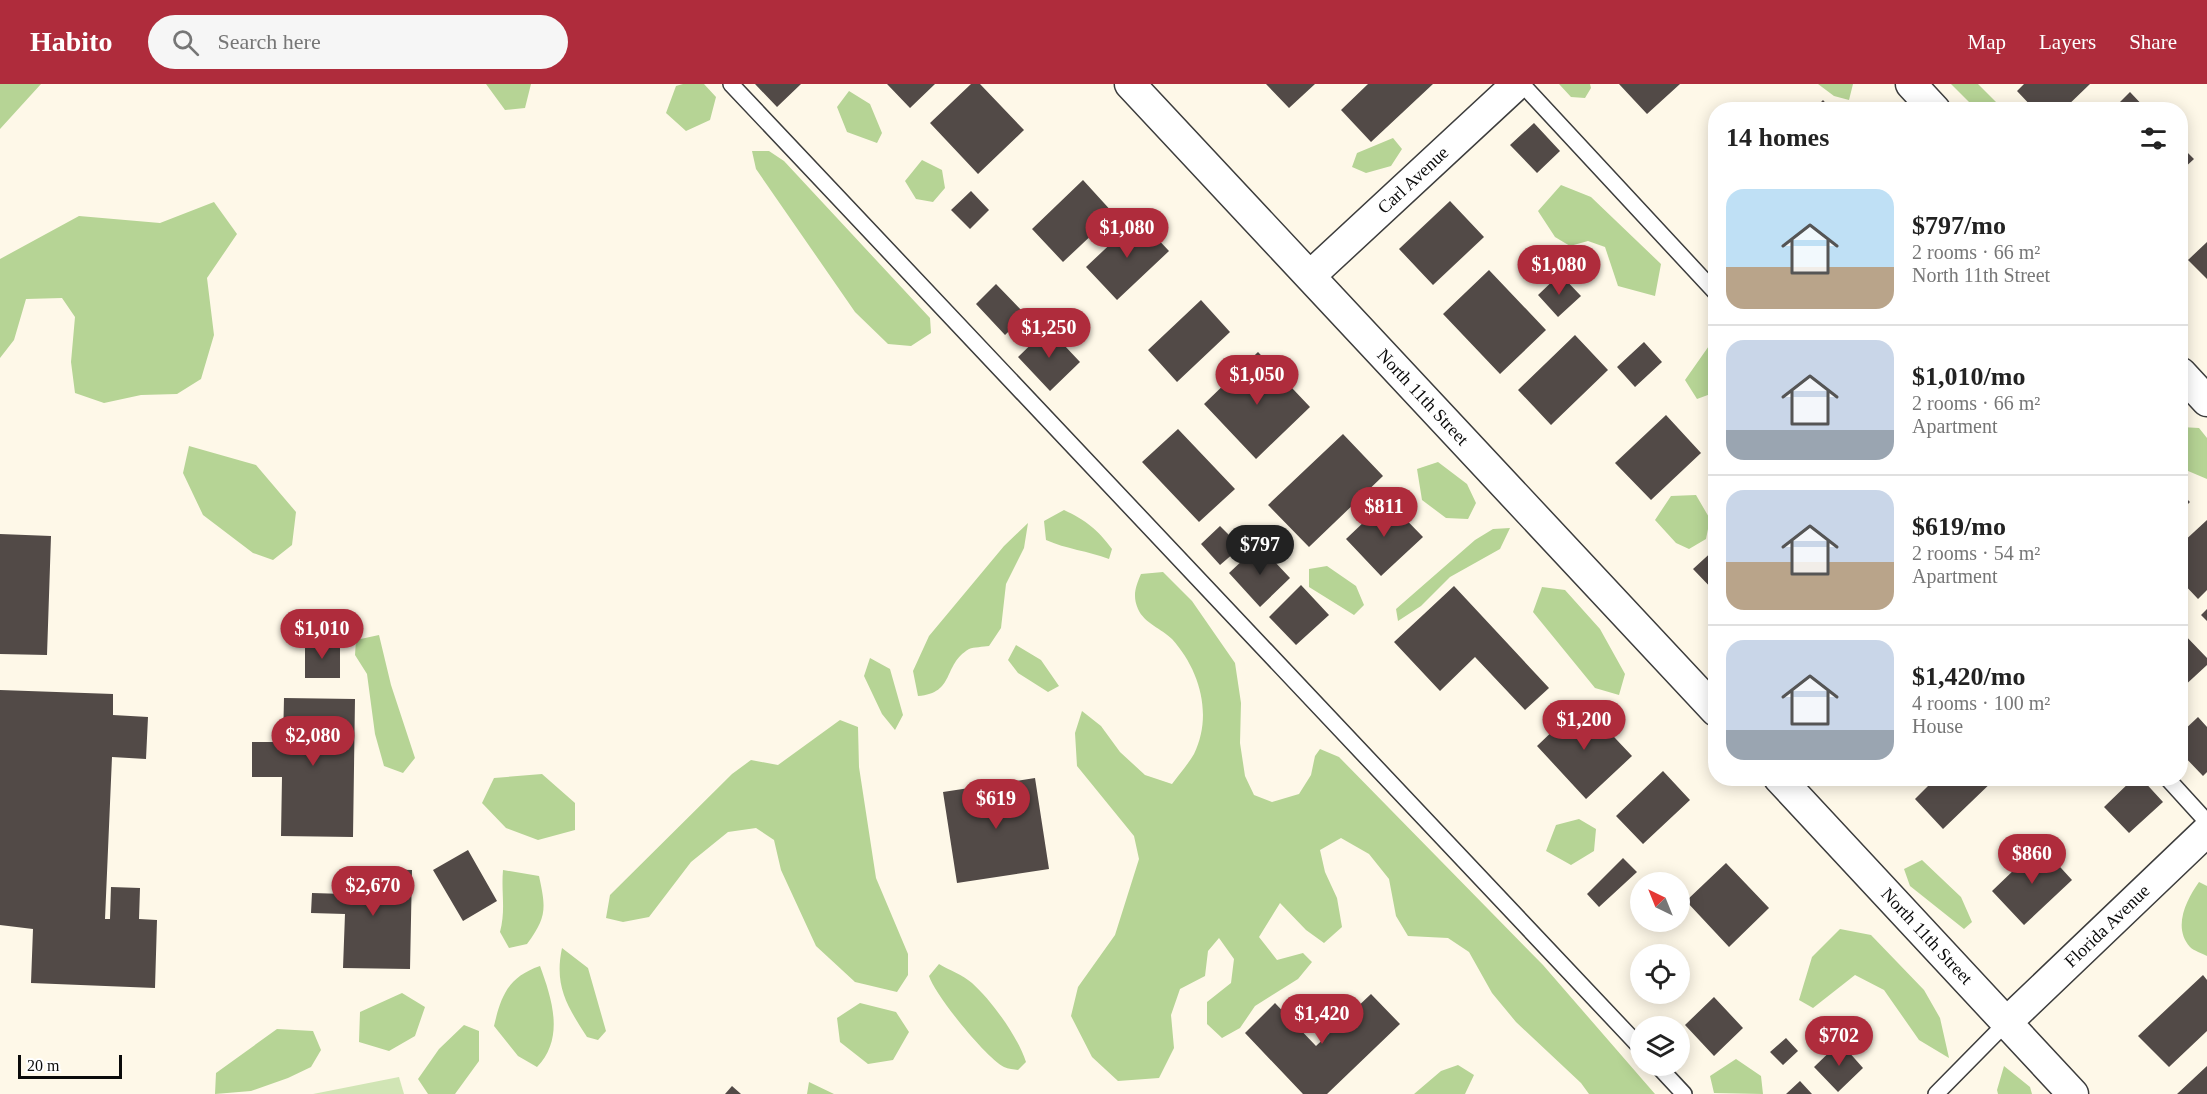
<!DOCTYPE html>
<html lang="en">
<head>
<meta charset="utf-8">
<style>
	:root { --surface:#fff; --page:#f6f6f6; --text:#222; --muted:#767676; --line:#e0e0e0; --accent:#af2c3c }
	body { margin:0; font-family:"Times New Roman",serif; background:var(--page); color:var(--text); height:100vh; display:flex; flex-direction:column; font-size:22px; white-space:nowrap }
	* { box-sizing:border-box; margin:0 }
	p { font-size:20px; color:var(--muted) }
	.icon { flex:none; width:33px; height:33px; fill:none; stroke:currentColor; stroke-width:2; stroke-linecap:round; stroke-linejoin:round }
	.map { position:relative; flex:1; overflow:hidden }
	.panel { position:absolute; left:1708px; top:18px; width:480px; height:684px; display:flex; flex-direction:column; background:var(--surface); border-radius:24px; box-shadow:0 3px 15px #0003 }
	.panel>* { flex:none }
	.needle { width:39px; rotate:317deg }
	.tools { position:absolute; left:1630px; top:788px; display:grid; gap:12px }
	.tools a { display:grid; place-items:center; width:60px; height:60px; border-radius:50%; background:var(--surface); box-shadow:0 3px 15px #0003; font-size:30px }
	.scale { position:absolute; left:18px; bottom:15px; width:104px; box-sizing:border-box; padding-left:6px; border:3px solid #0a0a0a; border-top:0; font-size:16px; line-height:21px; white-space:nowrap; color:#0a0a0a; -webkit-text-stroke:4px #fff; paint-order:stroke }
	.price { position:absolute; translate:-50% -51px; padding:0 14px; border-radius:21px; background:var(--accent); color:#fff; font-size:20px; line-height:39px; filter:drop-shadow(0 2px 3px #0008) }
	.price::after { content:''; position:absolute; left:50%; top:36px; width:18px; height:14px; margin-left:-9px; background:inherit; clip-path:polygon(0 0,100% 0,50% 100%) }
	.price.current { background:#222; color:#fff }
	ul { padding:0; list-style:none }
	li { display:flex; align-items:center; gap:18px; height:150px; padding:0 18px }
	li+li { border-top:2px solid var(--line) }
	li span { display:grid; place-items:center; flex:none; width:168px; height:120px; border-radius:18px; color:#555 }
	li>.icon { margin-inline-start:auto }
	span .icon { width:72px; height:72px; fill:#fffc; stroke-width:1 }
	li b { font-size:26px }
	h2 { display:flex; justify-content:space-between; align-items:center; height:72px; padding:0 18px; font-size:26px }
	header { display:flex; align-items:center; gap:36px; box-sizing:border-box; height:84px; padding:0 30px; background:var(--accent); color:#fff }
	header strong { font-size:28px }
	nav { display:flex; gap:33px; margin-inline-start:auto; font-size:21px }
	.search { width:420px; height:54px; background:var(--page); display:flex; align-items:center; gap:15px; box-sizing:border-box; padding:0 21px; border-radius:33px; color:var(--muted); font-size:22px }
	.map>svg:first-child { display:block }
	.green { fill:#d1e5b5 }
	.forest { fill:#b6d495 }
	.building { fill:#524a47 }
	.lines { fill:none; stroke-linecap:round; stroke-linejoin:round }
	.service-casing { stroke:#3d3d3d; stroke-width:18 }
	.minor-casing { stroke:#3d3d3d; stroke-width:33 }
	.service { stroke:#fff; stroke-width:15 }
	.minor { stroke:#fff; stroke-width:30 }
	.labels { text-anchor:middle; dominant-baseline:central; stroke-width:6; stroke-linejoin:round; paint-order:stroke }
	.street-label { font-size:18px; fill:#0a0a0a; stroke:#fff }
</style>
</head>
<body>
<header>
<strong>Habito</strong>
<div class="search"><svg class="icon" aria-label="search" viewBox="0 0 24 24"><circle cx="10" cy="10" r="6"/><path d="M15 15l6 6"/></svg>Search here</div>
<nav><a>Map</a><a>Layers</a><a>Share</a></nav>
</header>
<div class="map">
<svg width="2207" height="1010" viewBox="0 0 2207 1010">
	<rect width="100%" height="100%" fill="#fef8e8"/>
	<!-- green -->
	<path class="green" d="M399 993 404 1010H313Z"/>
	<!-- forest -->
	<path class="forest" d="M0 0H41L0 45Z
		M486 0H531L525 24 505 26Z
		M683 0H704L716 13 710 36 686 47 666 29 676 2Z
		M1559 0H1590L1591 4 1585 14 1571 13Z
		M1818 0H1853L1849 16 1834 12Z
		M1951 0H1978L2003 25H1976Z
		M849 7 870 20 882 49 877 59 847 48 837 23Z
		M1393 54 1402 65 1391 82 1366 89 1352 83 1357 69Z
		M752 67H769L784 77 930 234 931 249 911 262 888 260 855 228 756 85Z
		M922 76 942 86 945 104 933 118 916 115 905 97Z
		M1561 101 1591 113 1661 180 1655 212 1618 202 1605 163 1588 157 1570 162 1555 153 1538 127Z
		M214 118 237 150 207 194 214 251 201 295 177 310 141 311 104 319 75 309 71 278 75 233 62 214 26 215 14 256 0 274V175L79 132 160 139Z
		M1716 258V308L1697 315 1685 296 1711 259Z
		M2181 343 2199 344 2207 354V395L2181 384Z
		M189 362 256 381 296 428 292 461 273 476 253 469 203 431 183 389Z
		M1438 378 1467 400 1476 419 1468 435 1446 434 1422 416 1417 385Z
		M1696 411 1710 435 1706 455 1689 465 1676 459 1655 436 1671 412Z
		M1064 426C1086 436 1098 446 1112 465L1109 475C1088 467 1066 465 1046 456L1044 437Z
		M1028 439 1024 464 1006 500 1001 544 989 562C983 563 974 563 969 565 942 581 956 609 918 612L913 587 929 552 1004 462Z
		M1510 444 1500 465 1450 493 1421 522 1398 537 1396 525 1475 456 1493 445Z
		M1327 482 1356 502 1364 521 1354 531 1309 503V485Z
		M1163 488 1192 517 1235 579 1241 619 1240 659 1245 692 1254 711 1272 718 1299 710 1311 691 1315 672 1320 665 1339 673 1543 881 1655 1010H1589L1581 999 1516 938 1492 909 1469 868 1448 854 1408 852 1396 832 1389 795 1369 770 1341 754 1320 766 1325 788 1337 814 1342 843 1324 859 1306 846 1280 819 1259 853 1277 876 1303 869 1312 878 1298 895 1255 922 1240 944 1222 954 1207 940V918L1231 899 1234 875 1219 854 1208 867 1205 892 1180 905 1171 931 1174 964 1159 994 1118 997 1092 973 1071 932 1078 903 1115 851 1139 775 1134 752 1077 682 1075 649 1082 627 1101 642 1120 668 1145 691 1172 700C1179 691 1188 680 1194 670 1213 631 1200 586 1172 555 1162 545 1144 539 1138 525 1132 511 1136 502 1141 490Z
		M1542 503 1565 506 1600 545 1625 590 1619 611 1595 604 1533 528Z
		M379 551 391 601 415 674 403 689 384 682 375 650 367 590 355 571 356 556Z
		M1016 561 1041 576 1059 602 1048 608 1018 589 1008 576Z
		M870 574 890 585 903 631 895 646 882 630 864 592Z
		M840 636 858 643 859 683 876 794 908 870V891L897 908 855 898 816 862 781 786 774 756 756 744 728 748 691 778 649 833 623 838 606 834 610 811 732 690 751 676 778 681Z
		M542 690 575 719V746L538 756 506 744 482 719 494 694Z
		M1579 735 1596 745 1594 767 1571 781 1546 767 1556 741Z
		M1922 776 1961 813 1972 838 1964 845 1910 802 1904 785Z
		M503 786 539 792C546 824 547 833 527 860L509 864 500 848C506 825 501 809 503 786Z
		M2199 798 2207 802V872C2202 869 2194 867 2190 863 2172 843 2187 815 2199 798Z
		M1840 845 1871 851 1924 906 1940 934 1949 974 1919 956 1884 906 1855 891 1813 924 1799 916 1812 873Z
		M562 864 588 884 606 947 598 956 587 953C567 922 554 902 562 864Z
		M939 880C949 886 963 891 972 899 992 917 1018 953 1026 978L1018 986C1014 985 1008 985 1004 983 986 974 935 911 929 892Z
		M540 882C552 915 565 954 537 983L518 972 494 942C501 912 508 893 540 882Z
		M402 909 425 923 415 952 389 967 359 958 360 928Z
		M860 919 896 928 909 948 893 976 868 980 840 958 837 934Z
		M464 941 479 947V977L455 1010H428L418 995 439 965Z
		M277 945 313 947 321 966 311 983 288 994 251 1007 215 1010 216 989Z
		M1736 975 1761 992 1763 1010 1714 1009 1710 992Z
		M1458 981 1474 991 1465 1010H1414L1441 987Z
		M2004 982 2030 1003 2032 1010H1998L1997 1006Z
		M809 998 834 1010H807Z"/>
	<!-- building -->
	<path class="building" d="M755 0H801L777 23Z
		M887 0H935L910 24Z
		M971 0H980L1024 46 978 90 930 39Z
		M1266 0H1315L1289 24Z
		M1368 0H1433L1371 58 1341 26Z
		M1619 0H1680L1647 30Z
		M2024 0H2090L2063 26H2035L2017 7Z
		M2130 8 2147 26H2112Z
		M1823 16 1832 26H1813Z
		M1534 39 1560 67 1537 89 1510 61Z
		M2181 62 2194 75 2181 87Z
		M1083 96 1114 130 1063 178 1032 145Z
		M971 107 989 126 970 145 951 126Z
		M1450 117 1484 153 1433 201 1399 165Z
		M1138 134 1169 167 1117 216 1086 183Z
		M2207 158V195L2188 176Z
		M1489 186 1546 246 1500 290 1443 230Z
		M1560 190 1581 212 1558 233 1538 211Z
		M996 200 1026 231 1005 251 976 220Z
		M1201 216 1230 248 1177 298 1148 266Z
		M1048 244 1080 278 1050 307 1018 273Z
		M1575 251 1608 286 1551 341 1518 306Z
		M1644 258 1662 278 1635 303 1617 283Z
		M1258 268 1310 323 1256 375 1204 320Z
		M1666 331 1701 369 1651 416 1615 379Z
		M1178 345 1235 405 1199 438 1142 378Z
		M1343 350 1383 392 1309 463 1268 421Z
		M2181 409 2190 418 2181 427Z
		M1387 416 1423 453 1381 492 1346 455Z
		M2207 436V506L2198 515 2181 497V460Z
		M1220 442 1241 463 1220 481 1201 460Z
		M0 450 51 452 47 571 0 570Z
		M1259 461 1290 494 1260 523 1229 489Z
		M1716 464V509L1693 485Z
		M1301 501 1329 531 1296 561 1269 533Z
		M1454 502 1549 604 1525 626 1475 573 1440 607 1394 558Z
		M2207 525V537L2201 531Z
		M2181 547 2207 574V581L2181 605Z
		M305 559H340V594H305Z
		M0 606 113 610V631L148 633 146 675 112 673 105 835H110L111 803 140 804 139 835 157 836 155 904 31 899 33 845 0 841Z
		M284 614 355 615 353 753 281 752 282 693H252V658H283Z
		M1582 619 1632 672 1586 715 1537 662Z
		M2198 633 2207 643V688L2203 692 2181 669V649Z
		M1663 687 1690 716 1643 760 1616 732Z
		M1035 694 1049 785 957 799 943 708Z
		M1936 694H1996L1943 745 1915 715Z
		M2134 694H2141L2163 718 2129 749 2104 723Z
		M2040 761 2072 796 2024 841 1992 807Z
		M468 766 497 817 463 837 433 786Z
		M1623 774 1637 788 1599 823 1587 810Z
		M1726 779 1769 824 1729 863 1686 817Z
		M346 784 412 786 410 885 343 884 345 830 311 829 312 809 345 810Z
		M2203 891 2207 896V947L2169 983 2138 952Z
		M1371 910 1400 940 1327 1010H1303L1245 949 1275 919 1316 962Z
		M1714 913 1743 944 1714 972 1685 941Z
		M1786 954 1798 967 1783 981 1770 968Z
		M1840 958 1863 984 1838 1008 1814 983Z
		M2207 982V1010H2177Z
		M1800 997 1812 1010H1786Z
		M732 1002 741 1010H725Z"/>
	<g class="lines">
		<!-- service casing -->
		<g class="service-casing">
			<path id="service" d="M731 0 1641 964
				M1522 0 1716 209
				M2167 694 2207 738
				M1657 981 1684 1010
				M1936 1010 2007 938"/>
		</g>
		<!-- minor casing -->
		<g class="minor-casing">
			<path id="minor" d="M1130 0 1716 627
				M1911 0 1935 26
				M1310 192 1517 0
				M2181 289 2207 317
				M1779 694 2073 1010
				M2007 938 2207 747"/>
		</g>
		<!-- service -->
		<use href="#service" class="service"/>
		<!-- minor -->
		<use href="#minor" class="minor"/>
	</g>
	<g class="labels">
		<!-- street labels -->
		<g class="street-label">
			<text transform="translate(1413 96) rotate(-43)">Carl Avenue</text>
			<text transform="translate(1423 313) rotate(47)">North 11th Street</text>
			<text transform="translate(2107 842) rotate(-44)">Florida Avenue</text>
			<text transform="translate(1927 852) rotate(47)">North 11th Street</text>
		</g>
	</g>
</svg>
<div class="tools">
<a><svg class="needle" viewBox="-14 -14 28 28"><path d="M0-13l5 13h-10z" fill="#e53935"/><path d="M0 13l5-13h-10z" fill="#767676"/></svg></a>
<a><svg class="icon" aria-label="locate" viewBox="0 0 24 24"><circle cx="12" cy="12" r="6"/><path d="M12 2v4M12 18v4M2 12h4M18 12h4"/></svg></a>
<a><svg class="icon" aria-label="layers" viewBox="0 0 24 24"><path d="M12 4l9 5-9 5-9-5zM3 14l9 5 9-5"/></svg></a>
</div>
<div class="scale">20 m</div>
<b class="price" style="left:1127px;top:175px">$1,080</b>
<b class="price" style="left:1559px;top:212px">$1,080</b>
<b class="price" style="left:1049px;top:275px">$1,250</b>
<b class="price" style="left:1257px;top:322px">$1,050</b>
<b class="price" style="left:1384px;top:454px">$811</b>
<b class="price current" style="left:1260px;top:492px">$797</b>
<b class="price" style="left:322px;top:576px">$1,010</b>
<b class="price" style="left:1584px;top:667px">$1,200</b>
<b class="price" style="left:313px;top:683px">$2,080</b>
<b class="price" style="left:996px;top:746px">$619</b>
<b class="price" style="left:2032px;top:801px">$860</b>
<b class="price" style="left:373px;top:833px">$2,670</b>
<b class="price" style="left:1322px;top:961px">$1,420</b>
<b class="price" style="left:1839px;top:983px">$702</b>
<section class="panel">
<h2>14 homes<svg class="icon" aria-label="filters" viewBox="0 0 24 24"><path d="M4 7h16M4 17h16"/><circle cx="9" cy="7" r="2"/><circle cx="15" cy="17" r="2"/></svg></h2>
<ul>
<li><span style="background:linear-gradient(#bfe0f5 65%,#b9a48a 0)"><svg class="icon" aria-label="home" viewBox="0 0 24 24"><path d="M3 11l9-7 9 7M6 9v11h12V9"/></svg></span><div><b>$797/mo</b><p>2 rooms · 66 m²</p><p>North 11th Street</p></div></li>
<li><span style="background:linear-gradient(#c9d6e8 75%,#9aa5b1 0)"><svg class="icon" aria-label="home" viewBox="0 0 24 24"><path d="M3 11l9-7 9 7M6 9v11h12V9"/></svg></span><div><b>$1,010/mo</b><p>2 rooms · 66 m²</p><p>Apartment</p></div></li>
<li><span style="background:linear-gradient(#c9d6e8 60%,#b9a48a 0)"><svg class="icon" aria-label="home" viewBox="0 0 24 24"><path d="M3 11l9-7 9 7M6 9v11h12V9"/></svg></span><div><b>$619/mo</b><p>2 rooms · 54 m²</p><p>Apartment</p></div></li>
<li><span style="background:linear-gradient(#c9d6e8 75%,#9aa5b1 0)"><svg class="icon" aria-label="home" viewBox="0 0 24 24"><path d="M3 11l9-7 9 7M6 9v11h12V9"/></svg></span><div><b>$1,420/mo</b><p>4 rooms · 100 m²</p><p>House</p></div></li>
</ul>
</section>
</div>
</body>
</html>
